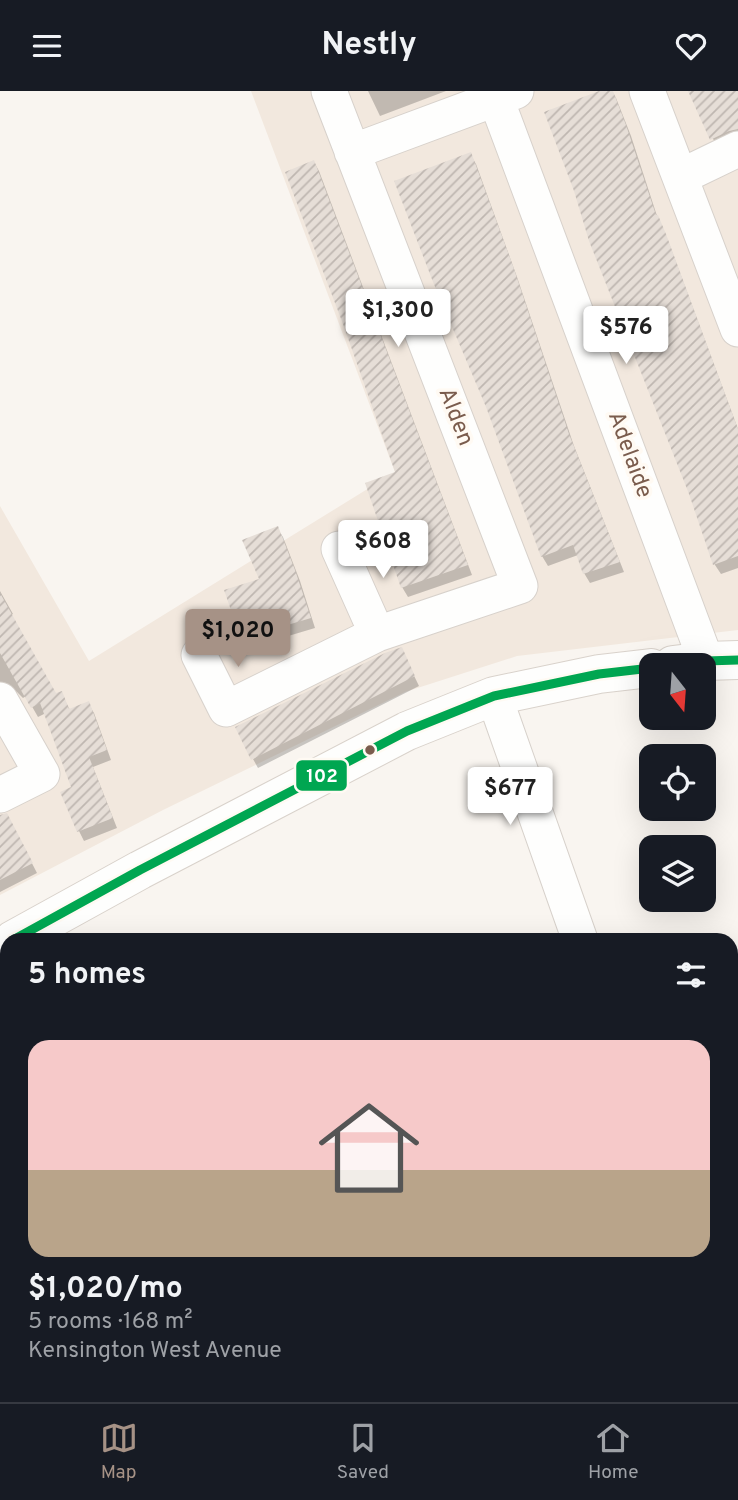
<!DOCTYPE html>
<html lang="en">
<head>
<meta charset="utf-8">
<style>
	:root { --surface:#171b24; --page:#242831; --text:#f1f3f6; --muted:#9ea1a6; --line:#363941; --accent:#a69286 }
	body { margin:0; font-family:Overpass,sans-serif; background:var(--page); color:var(--text); height:100vh; display:flex; flex-direction:column; font-size:26px; white-space:nowrap }
	* { box-sizing:border-box; margin:0 }
	p { font-size:23px; color:var(--muted) }
	.icon { flex:none; width:38px; height:38px; fill:none; stroke:currentColor; stroke-width:2; stroke-linecap:round; stroke-linejoin:round }
	.map { position:relative; flex:1; overflow:hidden }
	.drawer { position:absolute; left:0px; top:842px; width:738px; height:471px; display:flex; flex-direction:column; background:var(--surface); border-radius:21px 21px 0 0; box-shadow:0 7px 28px #0002 }
	.drawer>* { flex:none }
	.needle { width:46px; rotate:163deg }
	.buttons { position:absolute; left:639px; top:562px; display:grid; gap:14px }
	.buttons a { display:grid; place-items:center; width:77px; height:77px; border-radius:14px; background:var(--surface); box-shadow:0 7px 28px #0002; font-size:35px }
	.price { position:absolute; translate:-50% -60px; padding:0 16px; border-radius:7px; background:#fff; color:#222; font-size:23px; line-height:46px; filter:drop-shadow(0 2px 4px #0008) }
	.price::after { content:''; position:absolute; left:50%; top:42px; width:21px; height:16px; margin-left:-10px; background:inherit; clip-path:polygon(0 0,100% 0,50% 100%) }
	.price.selected { background:var(--accent); color:#111 }
	ul { padding:0; list-style:none }
	li { display:grid; align-content:center; gap:14px; height:371px; padding:0 28px }
	li+li { border-top:2px solid var(--line) }
	li span { display:grid; place-items:center; height:217px; border-radius:21px; color:#555 }
	li>.icon { margin-inline-start:auto }
	span .icon { width:126px; height:126px; fill:#fffc; stroke-width:1 }
	li b { font-size:30px }
	h2 { display:flex; justify-content:space-between; align-items:center; height:84px; padding:0 28px; font-size:30px }
	header { display:flex; justify-content:space-between; align-items:center; height:91px; padding:0 28px; background:var(--surface); font-size:32px; font-weight:700 }
	.tabs { display:flex; justify-content:space-around; align-items:center; height:98px; border-top:2px solid var(--line); background:var(--surface); font-size:19px; color:var(--muted) }
	.tabs a { display:grid; justify-items:center; gap:4px }
	.tabs .selected { color:var(--accent) }
	.map>svg:first-child { display:block }
	.residential { fill:#f2e8de }
	.shadow { fill:#0003 }
	.building { fill:url(#building-hatch) }
	.lines { fill:none; stroke-linecap:round; stroke-linejoin:round }
	.lane-casing { stroke:#d7d1cb; stroke-width:19 }
	.street-casing { stroke:#d7d1cb; stroke-width:37 }
	.secondary-casing { stroke:#d9d2cb; stroke-width:40 }
	.lane { stroke:#fefefd; stroke-width:18 }
	.street { stroke:#fefefd; stroke-width:35 }
	.secondary { stroke:#fefefd; stroke-width:38 }
	.bus-1-casing { stroke:#fffaf3; stroke-width:14 }
	.bus-1 { stroke:#00a651; stroke-width:9 }
	.bus-dot { fill:#7a5c4d; stroke:#fffaf3; stroke-width:2.5 }
	.labels { text-anchor:middle; dominant-baseline:central; stroke-width:7; stroke-linejoin:round; paint-order:stroke }
	.street-label { font-size:23px; fill:#7a5c4d; stroke:#fffaf3 }
	.line-badge { stroke:#fffaf3; stroke-width:2.5 }
	.badge-label { font-size:19px; text-anchor:middle; font-weight:bold; fill:#fff }
</style>
</head>
<body>
<header><svg class="icon" aria-label="menu" viewBox="0 0 24 24"><path d="M4 6h16M4 12h16M4 18h16"/></svg>Nestly<svg class="icon" aria-label="heart" viewBox="0 0 24 24"><path d="M12 20l-8-8c-3-5 5-10 8-4 3-6 11-1 8 4z"/></svg></header>
<div class="map">
<svg width="738" height="1311" viewBox="0 0 738 1311">
	<defs>
		<pattern id="building-hatch" width="6" height="6" patternUnits="userSpaceOnUse" patternTransform="scale(1.75)"><rect width="6" height="6" fill="#e6ded7"/><path d="M-1 1l2-2M0 6l6-6M5 7l2-2" fill="none" stroke="#bfb7b1"/></pattern>
	</defs>
	<rect width="100%" height="100%" fill="#f9f5f0"/>
	<!-- residential -->
	<path class="residential" d="M251 0H738V539L517 565 405 601 163 719 0 804V415L89 570 395 381Z"/>
	<!-- shadow -->
	<path class="shadow" d="M368 0H446L380 25Z
		M604 0H612L616 7 631 45 658 128 670 155 738 338V477L721 483 715 474 690 402Z
		M690 0H738V49L718 58Z
		M470 63 476 73 517 186 574 355 624 481 590 492 584 482 578 464 548 475 542 465Z
		M314 71 319 80 472 484 408 506 402 496 397 382Z
		M277 437 283 446 300 490 315 537 248 557 243 548 226 500 261 489Z
		M0 500 13 523 11 524 56 604 61 602 70 619 88 612 94 622 111 669 93 676 117 737 84 750 79 740 74 697 46 622 38 626 26 605 23 607 17 601 0 594Z
		M406 568 419 595 258 677 253 668Z
		M0 747 20 749 37 782 0 801Z"/>
	<!-- building -->
	<path class="building" d="M599 0H613L626 34 656 124H658L666 143 738 338V465L713 474 689 403 589 150 574 100 544 21Z
		M688 0H738V38L729 40 710 49Z
		M471 61 513 175 569 343 620 471 583 483 573 454 541 466 486 316 433 191 394 90Z
		M314 69 468 474 401 497 365 392 395 381 343 233 285 81Z
		M278 435 295 479 311 527 241 548 224 499 259 488 242 449Z
		M0 502 56 602 62 600 69 618 89 610 107 659 89 666 113 727 77 741 60 701 71 696 40 612 31 617 0 562Z
		M402 556 415 585 251 669 235 636 385 562Z
		M7 722 33 772 0 789V724Z"/>
	<g class="lines">
		<!-- lane casing -->
		<g class="lane-casing">
			<path id="lane" d="M284 1306 285 1311"/>
		</g>
		<!-- street casing -->
		<g class="street-casing">
			<path id="street" d="M493 0 706 570
				M647 0 738 238
				M352 61 516 0
				M680 86 738 58
				M339 458 377 543
				M199 564 226 618 377 543 520 495 329 0
				M494 605 580 849
				M0 609 42 683 0 704
				M732 924 738 923"/>
		</g>
		<!-- secondary casing -->
		<g class="secondary-casing">
			<path id="secondary" d="M673 574 706 570 738 569
				M13 849 140 779 407 640 494 605 599 583 651 577"/>
		</g>
		<!-- lane -->
		<use href="#lane" class="lane"/>
		<!-- street -->
		<use href="#street" class="street"/>
		<!-- secondary -->
		<use href="#secondary" class="secondary"/>
		<!-- bus-1 casing -->
		<g class="bus-1-casing">
			<path id="bus-1" d="M673 574 706 570 738 569
				M13 849 140 779 407 640 494 605 599 583 651 577"/>
		</g>
		<!-- bus-1 -->
		<use href="#bus-1" class="bus-1"/>
	</g>
	<!-- markers -->
	<circle class="bus-dot" cx="370" cy="659" r="6"/>
	<g class="labels">
		<!-- street labels -->
		<g class="street-label">
			<text transform="translate(455 326) rotate(69)">Alden</text>
			<text transform="translate(629 364) rotate(70)">Adelaide</text>
		</g>
	</g>
	<rect class="line-badge" x="295" y="668" width="53" height="33" rx="7" fill="#00a651"/>
	<g class="badge-label">
		<text x="322" y="691">102</text>
	</g>
</svg>
<div class="buttons">
<a><svg class="needle" viewBox="-14 -14 28 28"><path d="M0-13l5 13h-10z" fill="#e53935"/><path d="M0 13l5-13h-10z" fill="#9ea1a6"/></svg></a>
<a><svg class="icon" aria-label="locate" viewBox="0 0 24 24"><circle cx="12" cy="12" r="6"/><path d="M12 2v4M12 18v4M2 12h4M18 12h4"/></svg></a>
<a><svg class="icon" aria-label="layers" viewBox="0 0 24 24"><path d="M12 4l9 5-9 5-9-5zM3 14l9 5 9-5"/></svg></a>
</div>
<b class="price" style="left:398px;top:258px">$1,300</b>
<b class="price" style="left:626px;top:275px">$576</b>
<b class="price" style="left:383px;top:489px">$608</b>
<b class="price selected" style="left:238px;top:578px">$1,020</b>
<b class="price" style="left:510px;top:736px">$677</b>
<section class="drawer">
<h2>5 homes<svg class="icon" aria-label="filters" viewBox="0 0 24 24"><path d="M4 7h16M4 17h16"/><circle cx="9" cy="7" r="2"/><circle cx="15" cy="17" r="2"/></svg></h2>
<ul>
<li><span style="background:linear-gradient(#f6c9c9 60%,#b9a48a 0)"><svg class="icon" aria-label="home" viewBox="0 0 24 24"><path d="M3 11l9-7 9 7M6 9v11h12V9"/></svg></span><div><b>$1,020/mo</b><p>5 rooms · 168 m²</p><p>Kensington West Avenue</p></div></li>
</ul>
</section>
</div>
<nav class="tabs">
<a class="selected"><svg class="icon" aria-label="map" viewBox="0 0 24 24"><path d="M3 6l6-2 6 2 6-2v14l-6 2-6-2-6 2zM9 4v14M15 6v14"/></svg>Map</a>
<a><svg class="icon" aria-label="saved" viewBox="0 0 24 24"><path d="M7 4h10v16l-5-4-5 4z"/></svg>Saved</a>
<a><svg class="icon" aria-label="home" viewBox="0 0 24 24"><path d="M3 11l9-7 9 7M6 9v11h12V9"/></svg>Home</a>
</nav>
</body>
</html>
